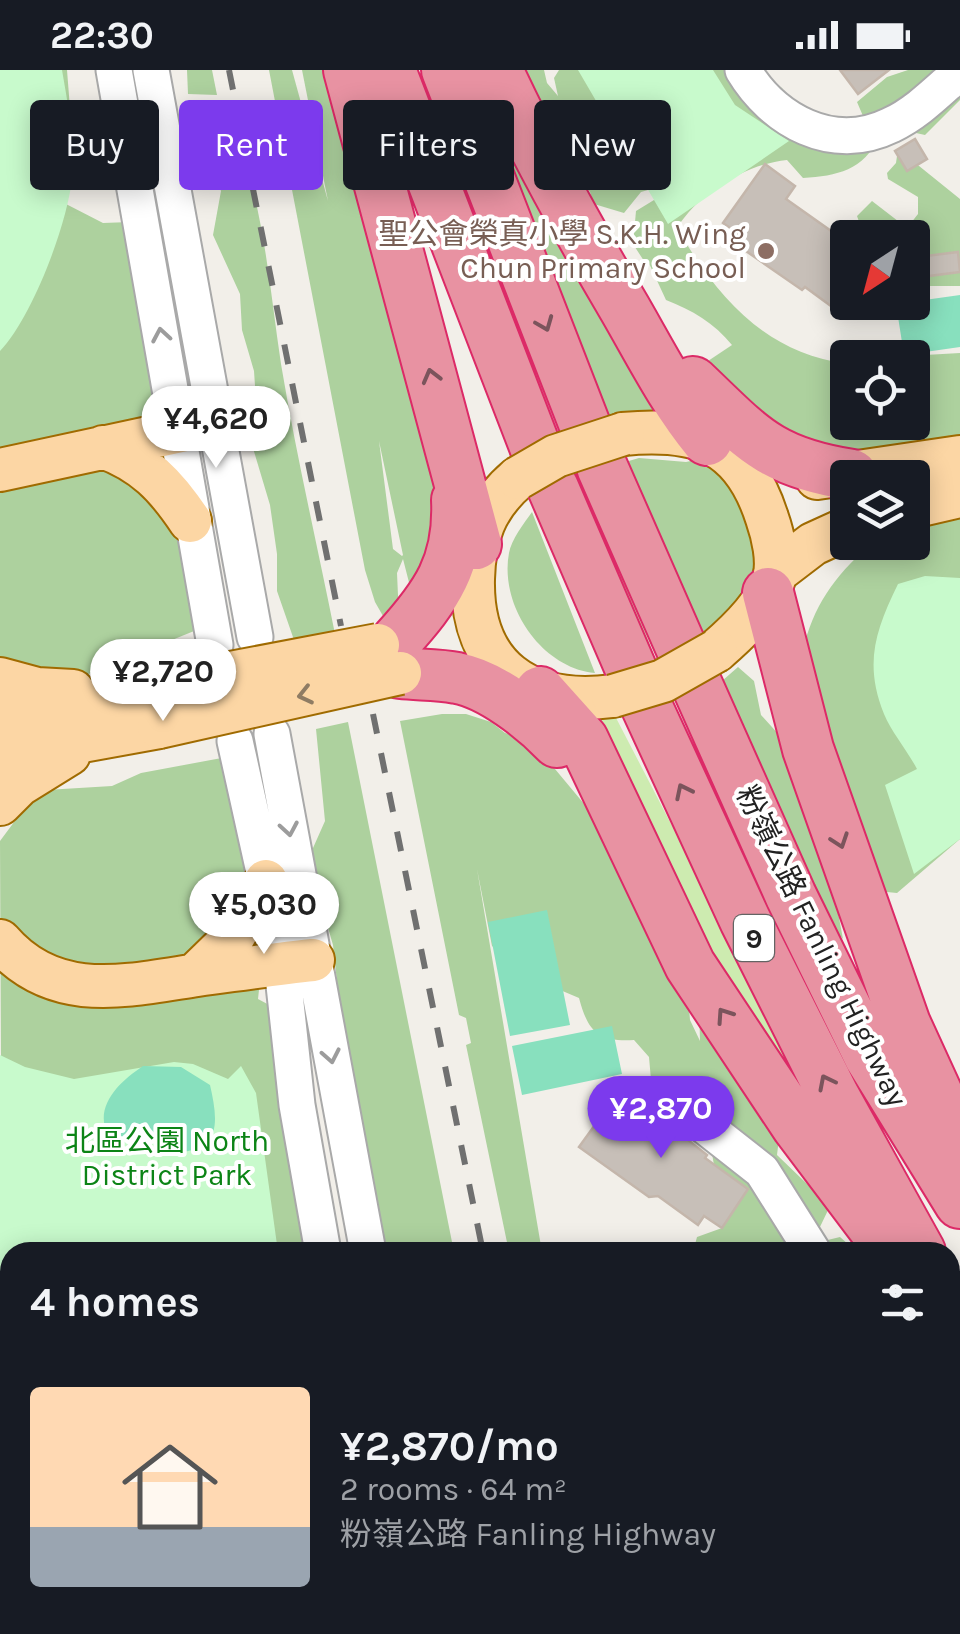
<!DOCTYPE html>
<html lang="en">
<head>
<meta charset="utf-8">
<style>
	:root { --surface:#171b24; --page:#242831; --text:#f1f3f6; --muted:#9ea1a6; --line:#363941; --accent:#7c3aed }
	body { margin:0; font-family:Karla,"Noto Sans SC",sans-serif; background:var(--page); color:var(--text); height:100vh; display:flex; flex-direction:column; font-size:38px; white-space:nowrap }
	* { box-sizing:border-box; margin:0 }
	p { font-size:32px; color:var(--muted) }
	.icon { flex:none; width:55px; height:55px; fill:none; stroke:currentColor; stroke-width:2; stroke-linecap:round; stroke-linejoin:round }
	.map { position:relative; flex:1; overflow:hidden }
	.drawer { position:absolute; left:0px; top:1172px; width:960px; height:392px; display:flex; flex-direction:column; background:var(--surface); border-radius:30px 30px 0 0; box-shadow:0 5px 25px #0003 }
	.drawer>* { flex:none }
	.guide { position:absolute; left:30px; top:30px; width:900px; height:90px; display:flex; gap:20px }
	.needle { width:65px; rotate:216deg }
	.tools { position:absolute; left:830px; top:150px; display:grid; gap:20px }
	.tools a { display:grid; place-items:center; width:100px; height:100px; border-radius:10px; background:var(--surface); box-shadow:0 5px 25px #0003; font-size:50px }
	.price { position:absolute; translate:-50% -85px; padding:0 22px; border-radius:35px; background:#fff; color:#222; font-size:32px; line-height:65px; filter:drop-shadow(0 2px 5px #0008) }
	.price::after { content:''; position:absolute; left:50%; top:60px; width:30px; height:22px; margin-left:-15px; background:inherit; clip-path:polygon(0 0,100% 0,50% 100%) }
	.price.active { background:var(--accent); color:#fff }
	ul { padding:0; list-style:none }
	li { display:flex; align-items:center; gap:30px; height:250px; padding:0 30px }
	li+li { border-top:2px solid var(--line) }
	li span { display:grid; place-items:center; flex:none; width:280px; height:200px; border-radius:10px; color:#555 }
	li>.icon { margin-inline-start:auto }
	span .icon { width:120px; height:120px; fill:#fffc; stroke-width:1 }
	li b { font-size:42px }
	h2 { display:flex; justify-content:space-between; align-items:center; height:120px; padding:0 30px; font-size:42px }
	.pill { padding:0 35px; border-radius:10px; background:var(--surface); box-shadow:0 5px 25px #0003; font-size:35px; line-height:90px }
	.pill.active { background:var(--accent); color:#fff }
	.status { display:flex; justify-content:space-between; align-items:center; height:70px; padding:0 50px; background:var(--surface); direction:ltr }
	.status svg { height:28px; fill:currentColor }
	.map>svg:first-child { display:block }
	.grass { fill:#cdebb0 }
	.forest { fill:#add19e; fill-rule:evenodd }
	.park { fill:#c8facc }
	.pitch { fill:#88e0be }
	.building { fill:#c7bfb8; stroke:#c4b6ab; stroke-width:2.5 }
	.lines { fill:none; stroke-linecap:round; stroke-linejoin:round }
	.minor-casing { stroke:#a9a9a9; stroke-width:39 }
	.major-casing { stroke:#a06b00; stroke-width:46 }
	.highway-casing { stroke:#dc2a67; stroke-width:54 }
	.minor { stroke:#fff; stroke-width:35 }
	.major { stroke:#fcd6a4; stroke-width:42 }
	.highway { stroke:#e892a2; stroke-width:50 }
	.rail { stroke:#707070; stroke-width:6; stroke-dasharray:20 20; stroke-linecap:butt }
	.major-bridge-casing { stroke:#a06b00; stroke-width:46; stroke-linecap:butt }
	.major-bridge { stroke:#fcd6a4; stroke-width:42 }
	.oneway { stroke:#7b545c }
	.oneway2 { stroke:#9c9c9c }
	.oneway3 { stroke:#8f7c63 }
	.education-dot { fill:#8d6e63; stroke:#fff; stroke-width:4 }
	.labels { text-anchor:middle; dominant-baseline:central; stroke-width:8; stroke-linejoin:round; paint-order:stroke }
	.shield { fill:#fff; stroke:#646464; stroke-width:2.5 }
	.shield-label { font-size:28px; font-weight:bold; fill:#222 }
	.education-label { font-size:30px; fill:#785e54; stroke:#fff; text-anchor:end }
	.street-label { font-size:30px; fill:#222; stroke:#fff }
	.park-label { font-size:30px; fill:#0c8416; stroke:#fff }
</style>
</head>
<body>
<div class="status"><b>22:30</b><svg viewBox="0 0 49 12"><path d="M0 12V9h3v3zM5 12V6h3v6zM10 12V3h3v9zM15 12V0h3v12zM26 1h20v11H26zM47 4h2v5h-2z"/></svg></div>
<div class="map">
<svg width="960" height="1564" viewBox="0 0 960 1564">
	<rect width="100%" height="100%" fill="#f2efe9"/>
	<!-- grass -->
	<path class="grass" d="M590 406 656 592 641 597 574 412Z
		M614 644 780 964 799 1027 718 910 595 654Z"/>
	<!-- forest -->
	<path class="forest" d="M0 0H67L72 64 60 146 66 134 103 153 130 152 199 559 0 640Z
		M187 0H212L217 25 188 24Z
		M269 0H292L328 131 302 0H336L444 442 413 528 403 489 397 503 399 548 387 553 375 532 365 500ZM379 371 403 485 402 486 393 479Z
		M472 0 670 336 610 353Z
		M516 0H544L547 13 558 26 554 8 559 0H763L767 9 782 18 790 32 815 57 863 46 857 32 887 7 908 0H960V30L925 65 907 61 879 67C864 100 837 106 803 108L787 90C746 94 699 123 677 158 717 227 764 282 847 294L848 352H912V288L890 287 960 283V395L773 372 702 295 732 275C714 253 692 240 666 230L647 189 644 191 633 174 636 141 654 130 659 108 648 120 641 122 624 143 594 134 590 122 574 102 578 69 599 59 601 51 571 42 561 45 550 35 529 30Z
		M223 72 240 77C265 147 270 221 281 294 296 384 317 474 335 564L294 570 277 521V484L270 435 247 358 256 331 254 301 242 260 240 224 213 165 221 121 212 98 213 88 218 85 216 79Z
		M898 79 960 129V216H915L913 213 912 168C889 167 865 173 857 146L872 131 907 158 918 144V127L888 109 887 103 896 93Z
		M639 388 686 392 705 388 749 431 758 498 735 541 718 556 707 559 694 574 615 395Z
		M532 442 595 603C542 598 499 536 509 483 511 470 524 453 532 442Z
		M960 447V769L897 823 867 820 802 583C814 534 833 509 869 475L912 472 913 457Z
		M738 597 754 611 761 645 781 667 814 772 833 816 843 869 818 840 802 788 761 737 722 611Z
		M442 644H466L491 652 505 663 530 669 585 735 627 803 687 915 690 950 700 971 699 934 783 1035 777 1085 830 1136 819 1159 803 1176 840 1167 857 1182H693L697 1167 722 1158 748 1119 714 1095 711 1078 643 1029 662 1027 664 1023 651 1010 649 987 634 970C597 972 588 961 579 928L546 914 492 876 477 799 542 1182H509L466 975 471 973 466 948 459 945 400 651Z
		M348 652 454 1182H379L346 994 333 875 312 802 313 778 325 751 316 659Z
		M227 687 243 733 241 783 250 807 243 830 254 910 259 920 258 929 273 937 311 1182H10V1222L2 1210 0 771 26 736 46 720 112 716 141 703Z
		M950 1341 960 1346V1396L950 1392Z
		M960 1420V1505L950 1501V1425Z
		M451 1555H530L532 1564H453Z
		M587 1555H647L655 1564H588Z"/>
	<!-- park -->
	<path class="park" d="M0 0H62C68 36 76 73 72 109 67 155 32 248 0 281Z
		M578 0H713L735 35 789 71 668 154Z
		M925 506 960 508V769L914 804 885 715 917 699C907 680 892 663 884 644 864 594 875 561 898 514Z
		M0 985 25 997 74 1009 174 992 193 994 228 1009 241 996 256 1023 278 1182H10V1222L0 1212Z"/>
	<!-- pitch -->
	<path class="pitch" d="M960 225V277L904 285 896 234Z
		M547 840 570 955 510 966 488 852Z
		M612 956 622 1004 522 1025 512 976Z
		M143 996 181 997 210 1015C218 1050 222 1081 177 1082 159 1056 137 1065 110 1069 91 1038 119 1012 143 996Z
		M743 1555H835L842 1560 839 1564H756Z"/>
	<!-- building -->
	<path class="building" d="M840 0H889L858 24Z
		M915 69 927 89 907 101 895 81Z
		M765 94 795 116 786 129 848 173V222L835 239 805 217 802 220 733 172 739 164 723 153Z
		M958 182 960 202 921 207 918 187Z
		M624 1015 653 1036 660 1048 707 1085 705 1088 748 1119 722 1158 704 1146 698 1155 658 1126 649 1127 579 1077Z"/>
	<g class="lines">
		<!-- minor casing -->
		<g class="minor-casing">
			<path id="minor" d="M114 0C147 192 180 384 215 575
				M151 0 255 567
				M743 0C773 50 832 84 891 55 917 43 938 21 960 2
				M272 664 368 1182
				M235 671 266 811 284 915 297 1035 323 1182
				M673 1031 762 1101 813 1182
				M950 1415 960 1423
				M0 1489 10 1492
				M440 1555 442 1564
				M669 1555 671 1564
				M233 1564 259 1555
				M351 1564 408 1555
				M949 1564 960 1549"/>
		</g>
		<!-- major casing -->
		<g class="major-casing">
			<path id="major" d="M623 364C698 357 743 372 767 448 773 465 779 491 774 509 765 537 737 563 716 581
				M103 377C144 392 166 415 190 451
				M0 400 218 353
				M518 408C485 436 474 467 473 509 471 598 528 637 613 626
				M817 408 960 387
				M912 437 960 426
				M775 503 813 474 848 458
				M0 609 37 619 73 621
				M0 650 183 612
				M0 686 159 657
				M0 734 19 715 69 684
				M0 871C54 934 125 916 197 905 235 900 274 894 313 890
				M195 905 232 869 266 811"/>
		</g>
		<!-- highway casing -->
		<g class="highway-casing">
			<path id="highway" d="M349 0 476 474
				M390 0 536 379
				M447 0 586 358
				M497 0C535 82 579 161 625 239 651 284 674 330 707 370
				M693 312C751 367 768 392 852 405
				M602 397 685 586
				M553 418 634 606
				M768 523 808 679 905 954 960 1074
				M396 571C437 526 460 493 457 430
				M400 603C419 605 438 604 457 608 491 614 534 648 557 672
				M696 613 791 826 870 987 960 1133
				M540 622 583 670 690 895 797 1056 892 1182
				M645 633 745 850 834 1027 920 1182
				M950 1238 960 1256"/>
		</g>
		<!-- minor -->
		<use href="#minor" class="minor"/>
		<!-- major -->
		<use href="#major" class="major"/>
		<!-- highway -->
		<use href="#highway" class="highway"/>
		<!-- rail -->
		<path class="rail" d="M229 0 341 556
			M373 644 483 1182
			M544 1555 546 1564"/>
		<!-- major-bridge casing -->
		<g class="major-bridge-casing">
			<path id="major-bridge" d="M518 408 556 386 623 364
				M183 612 378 575
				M613 626 663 611 716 581
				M159 657 400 603"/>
		</g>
		<!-- major-bridge -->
		<use href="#major-bridge" class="major-bridge"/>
	</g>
	<!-- one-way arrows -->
	<defs><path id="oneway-chevron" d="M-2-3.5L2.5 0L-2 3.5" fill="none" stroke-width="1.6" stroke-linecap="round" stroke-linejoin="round" transform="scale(2.5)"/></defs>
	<g class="oneway">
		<use href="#oneway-chevron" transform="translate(545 254) rotate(68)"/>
		<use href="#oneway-chevron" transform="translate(431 306) rotate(-105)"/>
		<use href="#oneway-chevron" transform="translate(683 721) rotate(-116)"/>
		<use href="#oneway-chevron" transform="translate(840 771) rotate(71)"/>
		<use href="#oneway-chevron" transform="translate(724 945) rotate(-124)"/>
		<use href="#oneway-chevron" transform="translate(826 1012) rotate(-117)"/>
	</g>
	<g class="oneway2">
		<use href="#oneway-chevron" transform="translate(161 265) rotate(-100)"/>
		<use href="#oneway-chevron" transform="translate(289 759) rotate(80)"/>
		<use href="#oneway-chevron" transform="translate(331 986) rotate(79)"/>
	</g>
	<use class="oneway3" href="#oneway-chevron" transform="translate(305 625) rotate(167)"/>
	<!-- markers -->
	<circle class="education-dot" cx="766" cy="181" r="10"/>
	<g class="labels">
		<!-- shield labels -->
		<rect class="shield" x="734" y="845" width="40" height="46" rx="8"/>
		<g class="shield-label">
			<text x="754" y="868">9</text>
		</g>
		<!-- education labels -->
		<g class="education-label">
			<text x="746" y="164">聖公會榮真小學 S.K.H. Wing<tspan x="746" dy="34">Chun Primary School</tspan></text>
		</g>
		<!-- street labels -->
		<g class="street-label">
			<text transform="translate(822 876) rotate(64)">粉嶺公路 Fanling Highway</text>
		</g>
		<!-- park labels -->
		<g class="park-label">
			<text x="167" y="1071">北區公園 North<tspan x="167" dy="34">District Park</tspan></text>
		</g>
	</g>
</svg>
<div class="tools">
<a><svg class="needle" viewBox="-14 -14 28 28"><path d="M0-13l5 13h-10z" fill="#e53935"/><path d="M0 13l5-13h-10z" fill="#9ea1a6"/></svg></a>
<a><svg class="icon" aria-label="locate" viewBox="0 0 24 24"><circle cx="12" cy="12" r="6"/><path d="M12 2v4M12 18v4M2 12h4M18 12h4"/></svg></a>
<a><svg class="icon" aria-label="layers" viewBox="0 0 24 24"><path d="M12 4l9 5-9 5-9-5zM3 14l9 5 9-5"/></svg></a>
</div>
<b class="price" style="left:216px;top:401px">¥4,620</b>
<b class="price" style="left:163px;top:654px">¥2,720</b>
<b class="price" style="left:264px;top:887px">¥5,030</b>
<b class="price active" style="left:661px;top:1091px">¥2,870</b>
<div class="guide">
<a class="pill">Buy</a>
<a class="pill active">Rent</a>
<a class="pill">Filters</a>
<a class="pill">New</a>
</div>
<section class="drawer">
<h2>4 homes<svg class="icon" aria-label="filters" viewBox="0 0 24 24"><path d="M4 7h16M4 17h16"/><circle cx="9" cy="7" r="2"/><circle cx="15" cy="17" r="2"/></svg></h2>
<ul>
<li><span style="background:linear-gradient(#ffd9b3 70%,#9aa5b1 0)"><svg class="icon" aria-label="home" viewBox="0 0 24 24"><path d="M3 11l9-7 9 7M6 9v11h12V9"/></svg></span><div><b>¥2,870/mo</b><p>2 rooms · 64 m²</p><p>粉嶺公路 Fanling Highway</p></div></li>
</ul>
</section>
</div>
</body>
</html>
